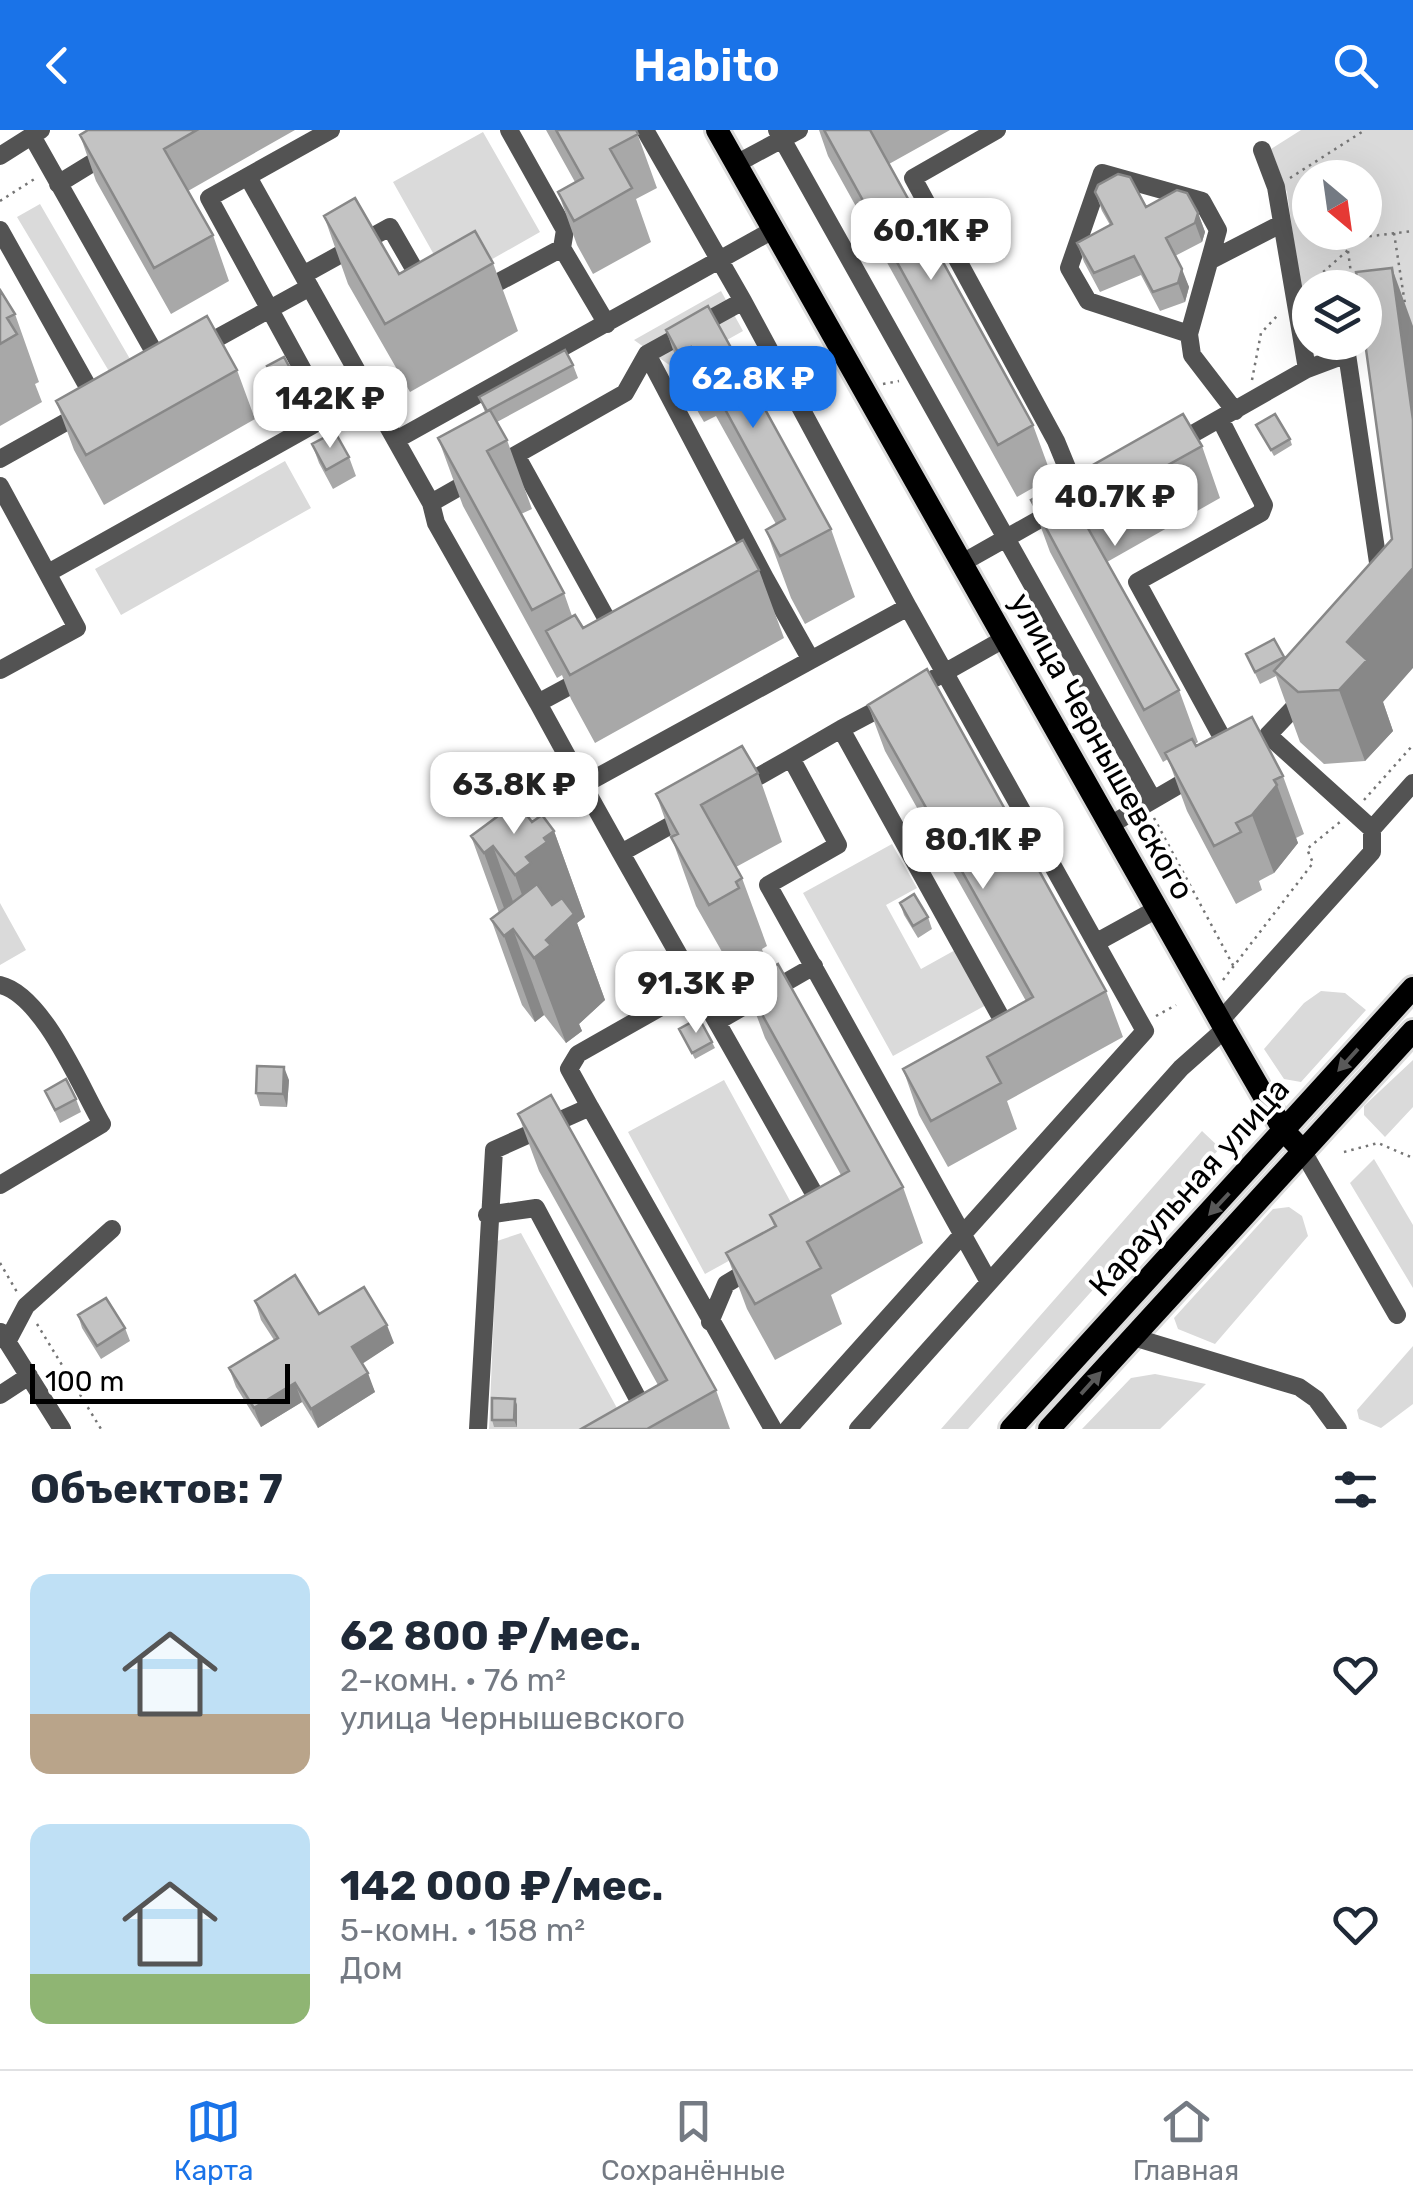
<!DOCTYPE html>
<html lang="ru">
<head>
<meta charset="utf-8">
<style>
	:root { --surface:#fff; --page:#f2f2f3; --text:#1f2937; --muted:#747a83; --line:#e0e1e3; --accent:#1a73e8 }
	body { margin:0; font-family:Rubik,sans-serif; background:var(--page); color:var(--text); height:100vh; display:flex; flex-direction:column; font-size:38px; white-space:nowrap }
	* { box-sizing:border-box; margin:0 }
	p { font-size:32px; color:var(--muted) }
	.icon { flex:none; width:55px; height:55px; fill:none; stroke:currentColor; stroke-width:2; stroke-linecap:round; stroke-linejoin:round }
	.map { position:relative; height:1299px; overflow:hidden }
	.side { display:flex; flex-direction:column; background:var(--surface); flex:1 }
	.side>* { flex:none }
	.needle { width:65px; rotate:151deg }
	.controls { position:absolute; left:1292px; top:30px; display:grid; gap:20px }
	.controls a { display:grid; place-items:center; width:90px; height:90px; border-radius:50%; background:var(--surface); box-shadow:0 10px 40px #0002; font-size:50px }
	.scale { position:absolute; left:30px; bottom:25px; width:260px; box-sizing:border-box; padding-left:10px; border:5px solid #000; border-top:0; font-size:28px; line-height:35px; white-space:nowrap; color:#000; -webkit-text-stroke:8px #fff; paint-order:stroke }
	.price { position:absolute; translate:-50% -85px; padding:0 22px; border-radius:20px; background:#fff; color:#222; font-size:32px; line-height:65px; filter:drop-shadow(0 2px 5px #0008) }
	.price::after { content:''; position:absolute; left:50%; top:60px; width:30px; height:22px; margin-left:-15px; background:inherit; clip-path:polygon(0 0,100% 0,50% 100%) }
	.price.selected { background:var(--accent); color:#fff }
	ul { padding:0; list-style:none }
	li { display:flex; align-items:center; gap:30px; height:250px; padding:0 30px }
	li span { display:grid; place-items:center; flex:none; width:280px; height:200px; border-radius:20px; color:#555 }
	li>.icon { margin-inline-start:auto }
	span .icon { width:120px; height:120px; fill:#fffc; stroke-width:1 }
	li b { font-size:42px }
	h2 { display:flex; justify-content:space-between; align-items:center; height:120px; padding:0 30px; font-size:42px }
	header { display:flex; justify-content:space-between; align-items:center; height:130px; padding:0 30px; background:var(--accent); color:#fff; font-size:45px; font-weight:600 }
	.tabs { display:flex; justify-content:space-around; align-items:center; height:140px; border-top:2px solid var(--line); background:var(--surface); font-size:28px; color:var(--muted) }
	.tabs a { display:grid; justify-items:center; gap:5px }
	.tabs .selected { color:var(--accent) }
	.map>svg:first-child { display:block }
	.green { fill:#dadada; fill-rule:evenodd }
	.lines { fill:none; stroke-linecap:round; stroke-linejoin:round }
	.major-casing { stroke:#dbdbdb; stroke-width:28 }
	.path { stroke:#757575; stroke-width:2.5; stroke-dasharray:2.5 5; stroke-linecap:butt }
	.minor { stroke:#535353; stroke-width:18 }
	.major { stroke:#000; stroke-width:22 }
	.wall { fill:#a8a8a8 }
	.shaded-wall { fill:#888 }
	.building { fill:#c3c3c3; stroke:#888; stroke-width:2.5 }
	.oneway { fill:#595959 }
	.labels { text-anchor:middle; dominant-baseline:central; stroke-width:8; stroke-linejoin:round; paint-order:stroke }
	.street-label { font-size:32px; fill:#000; stroke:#fff }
</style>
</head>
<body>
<header><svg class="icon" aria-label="back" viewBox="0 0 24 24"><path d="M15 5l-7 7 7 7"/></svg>Habito<svg class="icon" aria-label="search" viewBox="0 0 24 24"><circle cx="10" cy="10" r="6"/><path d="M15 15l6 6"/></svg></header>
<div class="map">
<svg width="1413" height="1299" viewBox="0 0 1413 1299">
	<rect width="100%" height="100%" fill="#fff"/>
	<!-- green -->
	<path class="green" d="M1301 0H1413V199L1365 158H1310V197L1306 198 1287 62 1271 19ZM1310 48H1365V102H1310Z
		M483 2 540 102 450 153 393 52Z
		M40 74 137 241 116 253 17 87Z
		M721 161 743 201 675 239 634 210Z
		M285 331 311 378 121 485 95 439Z
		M892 714 917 758 886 775 921 839 957 819 988 874 893 926 803 763Z
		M0 773 26 820 0 835Z
		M1321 861 1345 863 1366 880 1301 952 1284 949 1264 919 1304 873Z
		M1413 930V977L1385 1007 1364 985V976Z
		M724 950 801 1091 705 1144 628 1002Z
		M1202 1001 1220 1018 968 1299H941Z
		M1374 1029 1413 1095V1158L1350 1053Z
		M1289 1077 1302 1086 1308 1106 1215 1214 1178 1199 1174 1188 1273 1079Z
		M521 1103 623 1289 605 1299H489L497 1111Z
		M1413 1216V1274L1381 1298 1359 1289 1357 1280Z
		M1155 1244 1206 1254 1160 1299H1082L1131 1248Z"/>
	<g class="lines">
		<!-- major casing -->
		<g class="major-casing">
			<path id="major" d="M717 0 1225 899 1284 1001 1302 1020
				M1011 1299 1413 858
				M1049 1299 1413 901"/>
		</g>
		<!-- path -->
		<path class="path" d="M1290 48 1365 0
			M0 71 36 48
			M1394 103 1405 174
			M1347 109 1413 101
			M1348 121 1353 158
			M1312 152 1348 120 1347 109
			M1252 250 1261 203 1278 185
			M883 254 899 251
			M1364 670 1413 615
			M1154 688 1234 837
			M1223 850 1313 733 1307 719 1340 692
			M1156 886 1176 875
			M1344 1022 1378 1013 1413 1028
			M0 1133 17 1162
			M37 1194 101 1299"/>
		<!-- minor -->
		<path class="minor" d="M509 0 565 100 562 118 607 194
			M777 0 1153 670
			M997 0 913 48 1056 311 1079 367
			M32 6 162 236
			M1262 20 1276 57 1307 239
			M0 26 41 0
			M736 34 799 0
			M248 47 303 145
			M58 54 146 0
			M0 100 97 273
			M1213 129 1281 94
			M424 156 390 97 303 145 431 373 625 263 647 224 743 171 645 0
			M478 163 562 118
			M743 171 908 477 811 530
			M1189 204 1088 171 1069 138 1102 43 1202 71 1218 100 1189 204 1192 225 1235 281
			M201 217 310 157
			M647 224 765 448 742 461
			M328 286 209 68 331 0
			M1220 289 1264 375 1261 383 1137 452 1230 622
			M396 310 773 100
			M1175 314 1307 239 1347 224 1380 446
			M516 325 615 504
			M0 329 82 283
			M0 356 77 498 0 540
			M431 373 436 393 538 573 588 546
			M962 433 1056 380
			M48 443 370 263
			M935 548 1004 509
			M1305 566 1268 605 1372 699
			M538 573 583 655 811 530 765 448
			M890 573 841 599 1009 902
			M791 628 841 599
			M583 655 621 723
			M738 658 791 628 838 715 768 755 989 1152
			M689 685 621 723 824 1081
			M1110 695 1196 645
			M1097 812 1157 779
			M0 855C43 865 80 956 102 994L0 1055
			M720 890 814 836
			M1220 891 1372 722V699L1413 653
			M590 977 569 939 578 924 698 856
			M1302 1020 1397 1185
			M487 1085 536 1078 654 1299
			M710 1192 726 1154 754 1137
			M1 1202 62 1299
			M1133 1207 1299 1257 1316 1269 1338 1299
			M7 1212 26 1176 112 1099
			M0 1265 29 1246
			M478 1299 494 1020 590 977 773 1299
			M788 1299 1145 901 908 477
			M858 1299 1181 938 1225 899"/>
		<!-- major -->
		<use href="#major" class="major"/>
	</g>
	<!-- wall -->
	<path class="wall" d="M88 0H295L188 61 213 105 229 151 171 184 96 51 80 5Z
		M546 0H636L657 58 636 69 651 112 593 144 577 115 558 62 575 52Z
		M819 0H950L889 34 1033 295 1052 347 1017 367 828 26Z
		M1095 62 1146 77 1198 83 1205 102 1202 112 1175 126 1189 157 1185 172 1160 181 1141 145 1100 162 1084 132 1077 113 1110 95 1102 81Z
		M324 86 399 144 493 133 518 201 410 262 348 154Z
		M0 160 15 184 39 252 35 254 42 272 0 296Z
		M708 176 831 399 855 467 805 494 791 468 766 400 776 394 716 286 704 292 690 268 666 200Z
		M1413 196 1383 572 1393 601 1365 631 1324 634 1300 612 1276 546 1260 554 1246 524 1274 509 1284 529 1392 409Z
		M573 235 578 248 497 292 507 310 532 379 521 384 564 463 572 486 583 498 759 440 784 508 595 613 571 569 562 545 557 548 463 376 438 308 485 282 479 267Z
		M267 236 297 251 301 263 285 273 271 249Z
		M237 240 255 289 104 375 74 320 56 271Z
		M1256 295 1290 309 1292 315 1274 326Z
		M312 314 349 327 356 346 333 359 319 333Z
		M1202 316 1220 368 1107 432 1179 560 1198 612 1195 614 1196 616 1283 646 1304 704 1296 708 1298 713 1274 743 1259 751 1262 760 1236 774 1187 681 1168 629 1163 632 1050 422 1031 370Z
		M868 575 1106 861 1123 907 1007 971 1017 999 948 1037 919 985 903 939 1026 871 885 621Z
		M758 643 782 712 736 737 742 748 767 816 762 819 764 826 734 843 696 776 656 664Z
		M532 692 554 701 585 787 577 793 605 870 579 894 582 901 566 913 544 885 535 892 522 875 491 789 499 783 471 706Z
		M900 773 928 787 932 799 918 808 904 785Z
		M744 852 903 1057 923 1113 831 1165 842 1194 775 1230 747 1179 726 1123 774 1096 770 1085 841 1045 765 908Z
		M679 899 712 912 715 918 695 929Z
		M289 950 287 977 260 976 256 963Z
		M45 961 76 969 81 982 60 993Z
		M518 984 716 1260 730 1299H581L658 1255 539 1041Z
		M255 1171 319 1184 394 1213 362 1233 375 1262 318 1298 302 1272 261 1297 236 1257 229 1238 274 1210 261 1190Z
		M78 1185 125 1198 130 1211 101 1229 82 1198Z
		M515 1269 517 1275V1297H494L492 1290Z"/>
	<!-- shaded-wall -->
	<path class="shaded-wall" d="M1198 83 1205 102 1202 112 1195 93Z
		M1392 138 1413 196V290Z
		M1182 139 1189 157 1185 172 1178 153Z
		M1413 438V538L1383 572 1393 601 1365 631 1339 560 1347 512Z
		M1277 655 1298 713 1274 743 1252 685Z
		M554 701 585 787 577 793 605 870 579 894 582 901 566 913 534 828 542 822 515 745 526 727 544 708Z
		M493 716 524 802 513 799 544 885 535 892 504 806 512 800 484 723Z
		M284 937 289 950 287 977 283 964Z
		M387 1195 394 1213 359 1236 352 1217Z
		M368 1243 375 1262 318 1298 311 1279Z
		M295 1253 302 1272 261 1297 254 1278Z
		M515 1269 517 1275V1297L514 1290Z"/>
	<!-- building -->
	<path class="building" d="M88 0H197L164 19 213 105 154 138 80 5Z
		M556 0H636L638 4 610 19 632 58 574 91 558 62 583 48Z
		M824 0H870L1033 295 998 315Z
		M1118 44 1130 47 1146 77 1177 60 1187 63 1198 83 1195 93 1166 108 1182 139 1178 153 1153 162 1134 126 1094 143 1077 113 1112 94 1095 62 1098 55Z
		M355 68 399 144 475 101 493 133 385 194 324 86Z
		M1392 138 1413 290V438L1347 512 1367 530 1339 560 1298 562 1274 541 1392 409 1365 212V158H1358L1356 142Z
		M0 160 15 184 7 188 17 204 0 214Z
		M708 176 831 399 780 426 766 400 785 389 691 217 679 224 666 200Z
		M207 186 237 240 86 325 56 271Z
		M565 220 573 235 487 281 479 267Z
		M284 227 297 251 281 260 267 236Z
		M490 280 507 310 487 321 564 463 532 480 438 308Z
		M1183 284 1202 316 1080 384 1179 560 1144 580 1031 370Z
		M1275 284 1290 309 1271 320 1256 295Z
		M335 302 349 327 326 340 312 314Z
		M743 410 759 440 570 545 546 501 575 485 583 498Z
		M1274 509 1284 527 1255 542 1246 524Z
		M927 539 1106 861 987 927 1001 953 931 991 903 939 1033 867 868 575Z
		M1252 587 1283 646 1274 650 1277 655 1252 685 1236 693 1241 702 1214 716 1165 623 1192 609 1196 616Z
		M742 616 758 643 701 675 742 748 736 752 739 758 709 775 671 707 678 704 656 664Z
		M517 672 532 692 542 685 554 701 544 708 547 712 526 727 531 733 515 745 493 716 484 723 471 706Z
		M537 754 552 775 562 768 574 784 546 810 551 815 534 828 513 799 504 806 491 789Z
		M914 764 928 787 913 796 900 773Z
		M778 834 903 1057 807 1112 821 1138 755 1174 726 1123 776 1096 770 1085 849 1041 744 852Z
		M699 888 712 912 692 923 679 899Z
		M257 936 284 937 283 964 256 963Z
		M66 949 76 969 55 980 45 961Z
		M551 965 716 1260 647 1299H581L667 1250 518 984Z
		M295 1145 319 1184 364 1157 387 1195 352 1217 368 1243 311 1279 295 1253 254 1278 229 1238 278 1208 255 1171Z
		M106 1168 125 1198 97 1216 78 1185Z
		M492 1268 515 1269 514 1290H492Z"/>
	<!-- one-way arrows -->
	<defs><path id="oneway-solid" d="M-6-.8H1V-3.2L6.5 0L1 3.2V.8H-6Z" transform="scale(2.5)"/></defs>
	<g class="oneway">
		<use href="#oneway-solid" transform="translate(1348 930) rotate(132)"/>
		<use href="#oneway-solid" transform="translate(1219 1074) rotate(133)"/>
		<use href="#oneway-solid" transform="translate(1091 1253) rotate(-48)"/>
	</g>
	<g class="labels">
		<!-- street labels -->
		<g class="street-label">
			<text transform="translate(1102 616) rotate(61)">улица Чернышевского</text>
			<text transform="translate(1189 1057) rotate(-48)">Караульная улица</text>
		</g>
	</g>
</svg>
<div class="controls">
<a><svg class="needle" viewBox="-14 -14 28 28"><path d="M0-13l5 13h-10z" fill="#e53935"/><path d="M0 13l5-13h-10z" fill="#747a83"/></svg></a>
<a><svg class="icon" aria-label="layers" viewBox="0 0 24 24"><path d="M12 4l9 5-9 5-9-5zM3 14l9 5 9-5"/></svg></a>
</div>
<div class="scale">100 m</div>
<b class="price" style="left:931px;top:153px">60.1K ₽</b>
<b class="price selected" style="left:753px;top:301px">62.8K ₽</b>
<b class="price" style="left:330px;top:321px">142K ₽</b>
<b class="price" style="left:1115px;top:419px">40.7K ₽</b>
<b class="price" style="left:514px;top:707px">63.8K ₽</b>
<b class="price" style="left:983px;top:762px">80.1K ₽</b>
<b class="price" style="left:696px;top:906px">91.3K ₽</b>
</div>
<section class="side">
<h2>Объектов: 7<svg class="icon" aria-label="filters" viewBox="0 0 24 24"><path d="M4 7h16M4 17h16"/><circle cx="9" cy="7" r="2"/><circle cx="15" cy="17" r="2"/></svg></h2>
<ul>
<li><span style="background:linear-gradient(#bfe0f5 70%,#b9a48a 0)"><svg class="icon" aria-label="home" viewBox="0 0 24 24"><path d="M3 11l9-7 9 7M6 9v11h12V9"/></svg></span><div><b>62 800 ₽/мес.</b><p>2-комн. · 76 m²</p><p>улица Чернышевского</p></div><svg class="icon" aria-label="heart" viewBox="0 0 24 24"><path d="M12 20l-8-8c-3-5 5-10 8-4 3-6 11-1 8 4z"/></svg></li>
<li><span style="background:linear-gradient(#bfe0f5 75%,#8fb573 0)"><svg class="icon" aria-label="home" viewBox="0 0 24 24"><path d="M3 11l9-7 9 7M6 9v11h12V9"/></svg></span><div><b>142 000 ₽/мес.</b><p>5-комн. · 158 m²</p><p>Дом</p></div><svg class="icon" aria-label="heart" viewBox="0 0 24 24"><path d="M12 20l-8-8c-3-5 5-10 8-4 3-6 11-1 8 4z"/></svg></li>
</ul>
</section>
<nav class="tabs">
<a class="selected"><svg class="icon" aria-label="map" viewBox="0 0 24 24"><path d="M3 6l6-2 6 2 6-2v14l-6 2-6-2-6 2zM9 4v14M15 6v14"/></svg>Карта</a>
<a><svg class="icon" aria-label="saved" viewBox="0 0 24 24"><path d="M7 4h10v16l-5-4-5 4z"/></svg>Сохранённые</a>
<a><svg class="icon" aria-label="home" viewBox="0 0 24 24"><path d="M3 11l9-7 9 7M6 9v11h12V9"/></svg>Главная</a>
</nav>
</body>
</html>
